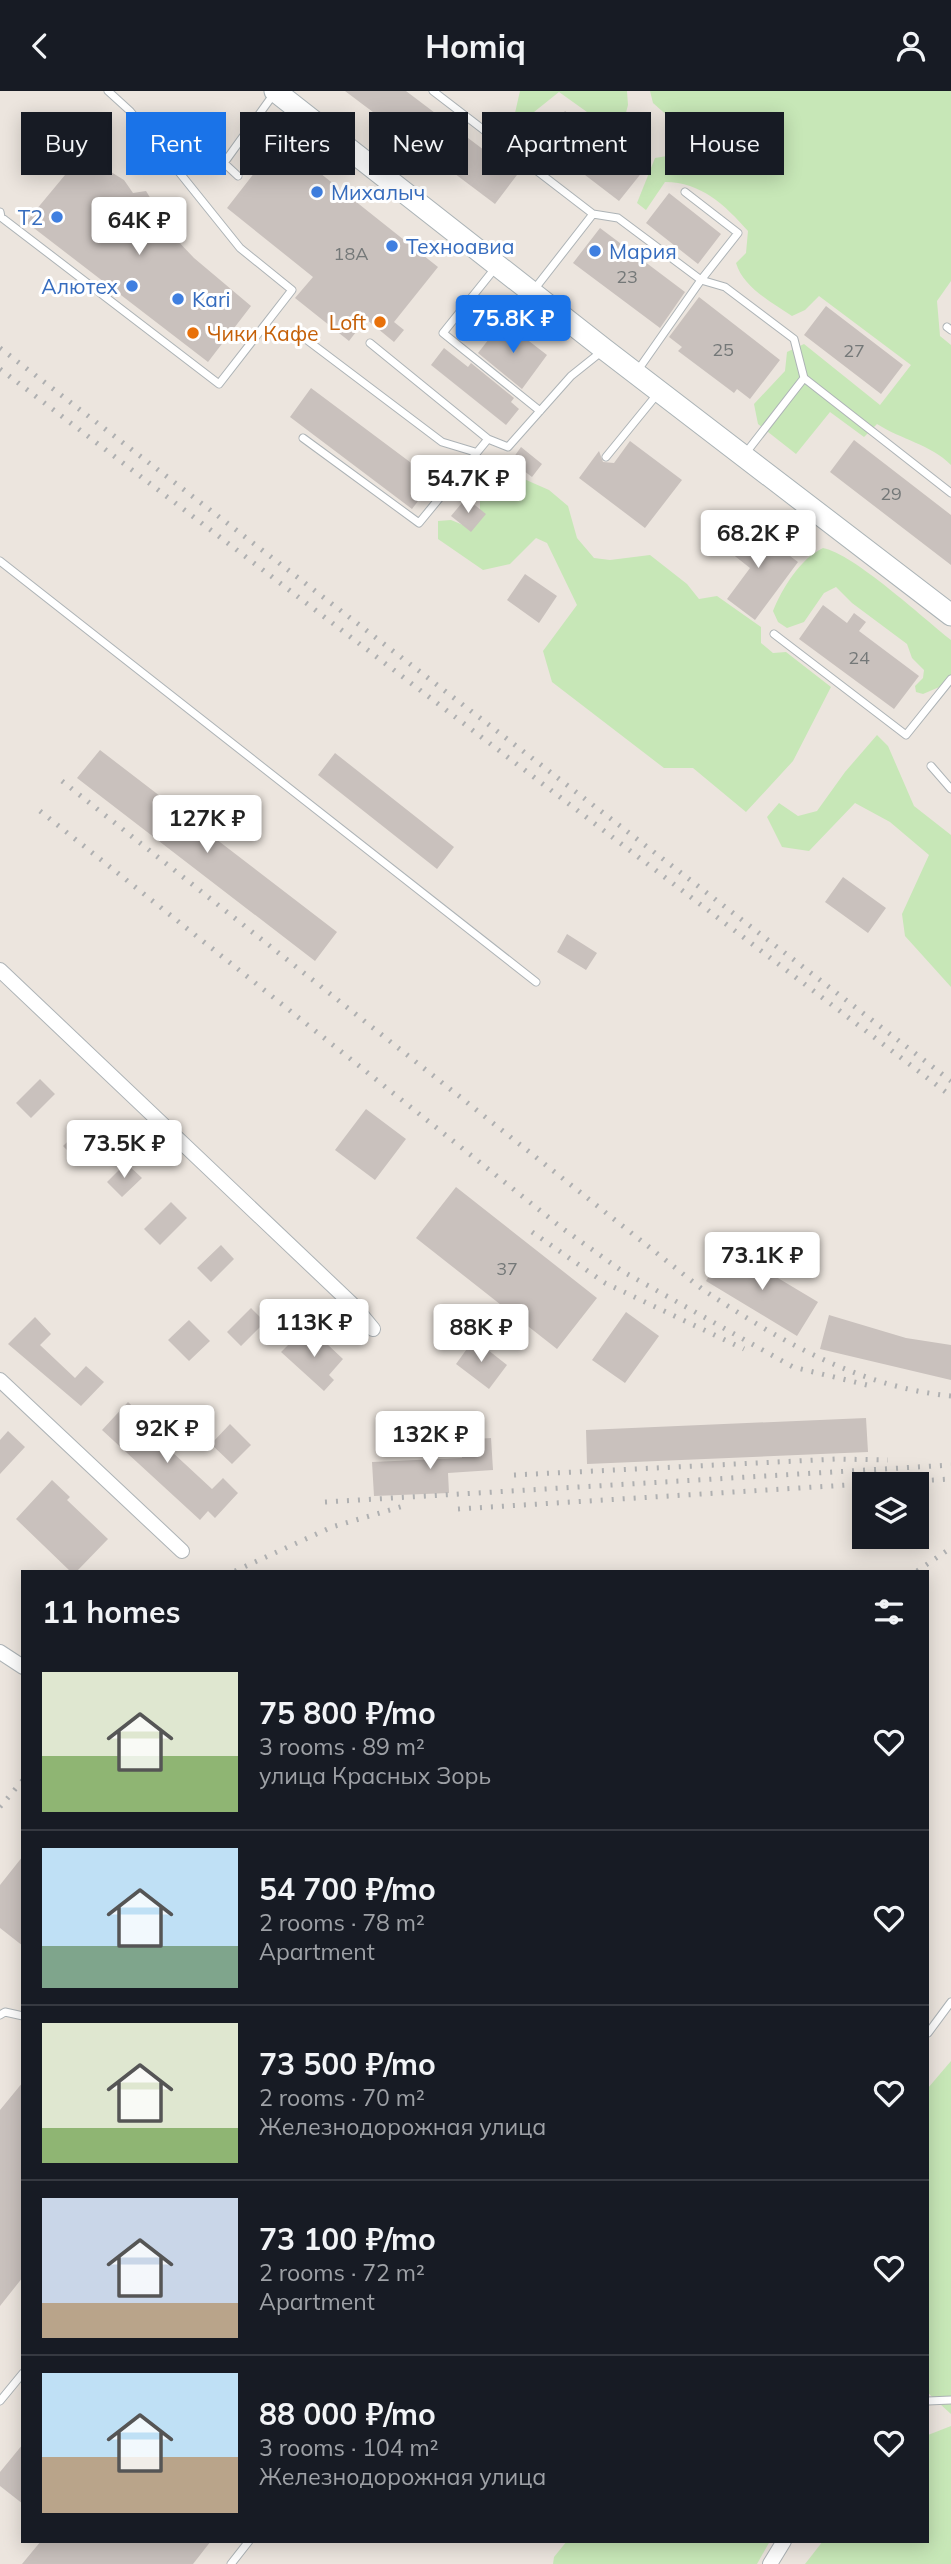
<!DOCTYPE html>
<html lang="en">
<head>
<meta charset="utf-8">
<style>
	:root { --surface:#171b24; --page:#242831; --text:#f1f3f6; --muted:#9ea1a6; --line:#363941; --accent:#1a73e8 }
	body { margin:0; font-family:Mulish,sans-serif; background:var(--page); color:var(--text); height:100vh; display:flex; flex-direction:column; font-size:26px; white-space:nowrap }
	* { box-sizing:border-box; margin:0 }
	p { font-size:23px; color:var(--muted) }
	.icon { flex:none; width:38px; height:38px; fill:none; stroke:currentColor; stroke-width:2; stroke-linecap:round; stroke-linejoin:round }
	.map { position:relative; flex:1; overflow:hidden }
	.sheet { position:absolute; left:21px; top:1479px; width:908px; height:973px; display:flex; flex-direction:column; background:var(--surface); border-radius:0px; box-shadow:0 4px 18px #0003 }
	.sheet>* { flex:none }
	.guide { position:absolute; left:21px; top:21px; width:910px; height:63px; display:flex; gap:14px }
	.controls { position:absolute; left:852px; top:1381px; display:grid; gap:14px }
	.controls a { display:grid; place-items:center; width:77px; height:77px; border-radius:0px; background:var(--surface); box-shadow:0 4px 18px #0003; font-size:35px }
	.price { position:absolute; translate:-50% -60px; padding:0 16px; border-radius:7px; background:#fff; color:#222; font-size:23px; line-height:46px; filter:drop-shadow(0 2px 4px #0008) }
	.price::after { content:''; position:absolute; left:50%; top:42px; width:21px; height:16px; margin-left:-10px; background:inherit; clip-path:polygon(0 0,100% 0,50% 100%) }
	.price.current { background:var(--accent); color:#fff }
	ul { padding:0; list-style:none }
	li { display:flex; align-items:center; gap:21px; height:175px; padding:0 21px }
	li+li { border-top:2px solid var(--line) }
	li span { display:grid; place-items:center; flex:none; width:196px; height:140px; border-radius:0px; color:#555 }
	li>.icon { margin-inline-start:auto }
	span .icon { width:84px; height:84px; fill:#fffc; stroke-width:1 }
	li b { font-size:30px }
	h2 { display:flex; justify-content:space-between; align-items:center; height:84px; padding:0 21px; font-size:30px }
	.tag { padding:0 24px; border-radius:0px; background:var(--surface); box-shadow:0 4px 18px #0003; font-size:24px; line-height:63px }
	.tag.current { background:var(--accent); color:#fff }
	header { display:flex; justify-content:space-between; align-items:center; height:91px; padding:0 21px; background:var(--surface); font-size:32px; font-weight:700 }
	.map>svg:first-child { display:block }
	.green { fill:#c7e7b7 }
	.building { fill:#c9c1bd }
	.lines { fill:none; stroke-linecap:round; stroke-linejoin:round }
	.lane-casing { stroke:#adb3b6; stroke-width:9 }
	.street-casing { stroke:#adb3b6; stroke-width:16 }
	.secondary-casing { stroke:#abb3b6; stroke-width:23 }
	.lane { stroke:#fff; stroke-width:7 }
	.street { stroke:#fff; stroke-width:14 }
	.secondary { stroke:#fff; stroke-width:21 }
	.rail { stroke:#afb0b1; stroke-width:5; stroke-dasharray:2 9; stroke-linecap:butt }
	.shop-dot { fill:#3f7fe0; stroke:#fff; stroke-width:2.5 }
	.food-dot { fill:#e8710a; stroke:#fff; stroke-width:2.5 }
	.labels { text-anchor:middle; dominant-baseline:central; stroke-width:6; stroke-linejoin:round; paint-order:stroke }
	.number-label { font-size:18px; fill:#747878 }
	.shop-label { font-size:21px; fill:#366cbe; stroke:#fff; text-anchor:start }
	.food-label { font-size:21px; fill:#c56008; stroke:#fff; text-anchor:end }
</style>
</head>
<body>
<header><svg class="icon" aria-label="back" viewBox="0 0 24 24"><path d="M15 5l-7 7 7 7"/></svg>Homiq<svg class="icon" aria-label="person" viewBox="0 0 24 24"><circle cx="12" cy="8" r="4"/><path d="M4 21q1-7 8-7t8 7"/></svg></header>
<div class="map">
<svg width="951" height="2473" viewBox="0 0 951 2473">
	<rect width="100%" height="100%" fill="#ece5de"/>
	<!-- green -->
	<path class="green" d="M520 0H627L628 14 623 33 608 36 559 1 524 29 515 22Z
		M650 0H951V190L937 210 940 245 951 254V374C930 353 902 349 877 333L864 346 830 321 796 363 758 333 754 313 785 280 787 261 804 253 880 314 911 274 819 205 805 219 792 225C771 211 743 196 736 172L746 162 748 140C725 114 701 91 665 91L646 119 637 112 655 67 691 61 696 50 653 12Z
		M506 380 549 399 568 415 577 447 594 467 610 469 650 464 687 493 699 508 717 505 761 536V552L773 562 786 561 831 596 793 670 746 721 693 677H664L552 591 543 560 577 514 547 452 536 447 510 473 483 479 438 448V430L451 429 468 436 480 425V393Z
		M823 457C854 463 923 527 951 549V591L923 603 916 601 915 595 923 587 924 579 912 567 907 553 852 512 836 496 824 502 804 531 787 537 778 531 773 520C783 496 800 468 823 457Z
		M877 644 888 655 914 715 951 744V896L905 845 902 823 929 764 890 731 855 712 809 760 782 756 767 726 779 712 798 725 817 720 845 681Z
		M951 1970V2323L928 2302V1997Z
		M951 2335V2473H805L823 2450H928V2344Z
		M567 2450H770L757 2473H553L554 2466Z"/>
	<!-- building -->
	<path class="building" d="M345 0H406L517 84 495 113Z
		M565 20 643 80 619 110 542 51Z
		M274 52 286 55 438 176 394 231 404 239 394 251 366 228 349 250 295 207 313 186 227 117 259 76 261 57Z
		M96 77 111 81 124 89 133 102 146 100 175 147 194 167 251 215 208 271 26 131 65 84 80 78Z
		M669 102 721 143 698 173 646 132Z
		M600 137 685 201 660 237 573 172Z
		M699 206 780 269 750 308 737 298 734 302 678 260 682 256 669 246Z
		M826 215 903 274 881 303 804 244Z
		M503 230 547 264 522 298 478 262Z
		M444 257 468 276 471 272 514 307 511 311 519 318 506 334 431 274Z
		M311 297 434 389 412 418 290 326Z
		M854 349 951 424V474L830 381Z
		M630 350 682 389 645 437 579 387 599 360 603 371 614 372Z
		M521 356 542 373 532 386 511 370Z
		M466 407 486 423 471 441 451 425Z
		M746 432 798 471 755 529 727 508 750 477 726 458Z
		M525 483 557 505 539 532 507 509Z
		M823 514 847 532 854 522 866 531 859 540 919 585 894 618 799 548Z
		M100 659 337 841 315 870 77 687Z
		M335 662 454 756 437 778 318 684Z
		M843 786 886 817 868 842 825 811Z
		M567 843 597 862 586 879 557 861Z
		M40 988 55 1003 31 1027 16 1012Z
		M366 1018 406 1048 375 1089 335 1059Z
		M87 1032 101 1045 77 1069 63 1055Z
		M126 1072 142 1087 122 1106 107 1091Z
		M456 1096 597 1207 557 1258 416 1147Z
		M171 1111 187 1127 160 1154 144 1138Z
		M221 1154 234 1168 211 1191 197 1177Z
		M726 1156 818 1211 797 1245 706 1190Z
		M251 1217 265 1231 241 1255 227 1241Z
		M626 1221 659 1245 625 1292 592 1269Z
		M829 1224 906 1247 951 1254V1289L820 1258Z
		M35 1226 51 1243 40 1254 75 1287 86 1275 104 1291 81 1315 8 1253Z
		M189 1229 210 1250 189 1270 168 1249Z
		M312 1239 343 1268 329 1284 334 1289 324 1300 281 1261 293 1249 298 1254Z
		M474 1248 507 1274 489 1298 456 1273Z
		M128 1311 148 1330 144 1335 212 1398 223 1387 238 1402 215 1427 208 1420 200 1429 102 1339Z
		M866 1327 868 1361 587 1373 586 1339Z
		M230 1333 251 1354 232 1373 211 1353Z
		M8 1340 25 1356 0 1383V1349Z
		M491 1347 493 1379 448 1382 449 1402 374 1405 372 1371 462 1367 461 1349Z
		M52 1389 70 1406 67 1409 108 1448 77 1480H70L16 1428Z
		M23 1765V1855L0 1837V1794Z
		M23 1991V2186L0 2215V2019Z
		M23 2353V2413L0 2395V2381Z
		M41 2450H211L193 2473H22Z"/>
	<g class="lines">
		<!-- lane casing -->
		<g class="lane-casing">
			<path id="lane" d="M433 0 593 123 533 200
				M238 85 224 72 273 4
				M0 121 1 126 219 293 292 199 240 157 130 20 108 0
				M593 123 618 127 701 189 725 196 794 248 804 287
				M496 176 443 242 540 320
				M947 236 951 239
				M303 246 442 351 475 361
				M370 252 488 348 508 356 571 285 601 261
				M638 279 701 189 738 142 685 101
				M303 347 419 432 488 348
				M745 363 804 287 951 402
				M606 366 659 301
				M0 470 536 891
				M774 543 906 644 951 588
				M931 675 951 698
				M0 1924 5 1921 23 1925
				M928 1942 951 1911
				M0 2310 23 2282
				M928 2310 951 2309
				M231 2473 249 2450"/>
		</g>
		<!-- street casing -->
		<g class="street-casing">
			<path id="street" d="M0 879 354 1215 373 1238
				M0 1289 182 1460
				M0 1561 23 1576
				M770 2473 784 2450"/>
		</g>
		<!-- secondary casing -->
		<g class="secondary-casing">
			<path id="secondary" d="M275 0 604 258 951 524"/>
		</g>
		<!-- lane -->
		<use href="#lane" class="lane"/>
		<!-- street -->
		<use href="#street" class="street"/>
		<!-- secondary -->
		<use href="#secondary" class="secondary"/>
		<!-- rail -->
		<path class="rail" d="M0 257 951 990
			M0 278 951 1005
			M62 690 702 1198C778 1249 859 1296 951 1305
			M40 720 562 1137 622 1180 793 1276 871 1295
			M532 1141 605 1192 744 1258
			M514 1384 837 1368 888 1369
			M866 1393 951 1388
			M325 1411 951 1374
			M458 1418 864 1393
			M235 1480 332 1436 407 1414
			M917 1480 951 1457
			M0 1716 23 1689"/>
	</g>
	<!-- markers -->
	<g class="shop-dot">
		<circle cx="317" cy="101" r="7"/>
		<circle cx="57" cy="126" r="7"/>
		<circle cx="392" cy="155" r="7"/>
		<circle cx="595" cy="160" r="7"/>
		<circle cx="132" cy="195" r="7"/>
		<circle cx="178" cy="208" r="7"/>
	</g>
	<g class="food-dot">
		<circle cx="380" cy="231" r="7"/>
		<circle cx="193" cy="242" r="7"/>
	</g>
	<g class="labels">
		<!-- number labels -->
		<g class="number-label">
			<text x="351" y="162">18А</text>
			<text x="627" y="185">23</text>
			<text x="723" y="258">25</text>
			<text x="854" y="259">27</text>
			<text x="891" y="402">29</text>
			<text x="859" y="566">24</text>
			<text x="507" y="1177">37</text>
		</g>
		<!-- shop labels -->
		<g class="shop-label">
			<text x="331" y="101">Михалыч</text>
			<text x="43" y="126" text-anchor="end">T2</text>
			<text x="406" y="155">Техноавиа</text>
			<text x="609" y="160">Мария</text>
			<text x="118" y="195" text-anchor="end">Алютех</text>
			<text x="192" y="208">Kari</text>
		</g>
		<!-- food labels -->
		<g class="food-label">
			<text x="366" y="231">Loft</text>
			<text x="207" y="242" text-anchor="start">Чики Кафе</text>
		</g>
	</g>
</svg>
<div class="controls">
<a><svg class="icon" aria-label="layers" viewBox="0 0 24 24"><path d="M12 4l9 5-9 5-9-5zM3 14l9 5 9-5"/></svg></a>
</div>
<b class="price" style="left:139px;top:166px">64K ₽</b>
<b class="price current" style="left:513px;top:264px">75.8K ₽</b>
<b class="price" style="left:468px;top:424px">54.7K ₽</b>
<b class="price" style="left:758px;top:479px">68.2K ₽</b>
<b class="price" style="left:207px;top:764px">127K ₽</b>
<b class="price" style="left:124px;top:1089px">73.5K ₽</b>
<b class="price" style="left:762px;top:1201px">73.1K ₽</b>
<b class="price" style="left:314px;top:1268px">113K ₽</b>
<b class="price" style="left:481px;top:1273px">88K ₽</b>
<b class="price" style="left:167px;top:1374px">92K ₽</b>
<b class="price" style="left:430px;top:1380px">132K ₽</b>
<div class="guide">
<a class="tag">Buy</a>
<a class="tag current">Rent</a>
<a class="tag">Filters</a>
<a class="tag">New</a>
<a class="tag">Apartment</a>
<a class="tag">House</a>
</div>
<section class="sheet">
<h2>11 homes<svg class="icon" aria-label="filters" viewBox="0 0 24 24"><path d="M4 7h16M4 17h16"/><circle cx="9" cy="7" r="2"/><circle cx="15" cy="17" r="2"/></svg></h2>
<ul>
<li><span style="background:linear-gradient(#dfe7d0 60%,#8fb573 0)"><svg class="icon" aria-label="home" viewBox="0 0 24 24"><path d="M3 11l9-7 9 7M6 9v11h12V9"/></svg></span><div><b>75 800 ₽/mo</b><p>3 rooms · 89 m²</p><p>улица Красных Зорь</p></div><svg class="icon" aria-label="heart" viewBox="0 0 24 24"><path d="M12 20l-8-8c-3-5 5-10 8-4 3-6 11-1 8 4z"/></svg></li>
<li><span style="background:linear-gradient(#bfe0f5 70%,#7fa58c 0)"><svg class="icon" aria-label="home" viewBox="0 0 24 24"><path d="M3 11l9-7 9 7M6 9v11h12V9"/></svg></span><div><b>54 700 ₽/mo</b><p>2 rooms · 78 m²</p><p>Apartment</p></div><svg class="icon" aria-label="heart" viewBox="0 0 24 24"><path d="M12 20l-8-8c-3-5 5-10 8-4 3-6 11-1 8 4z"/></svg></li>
<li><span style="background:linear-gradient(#dfe7d0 75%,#8fb573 0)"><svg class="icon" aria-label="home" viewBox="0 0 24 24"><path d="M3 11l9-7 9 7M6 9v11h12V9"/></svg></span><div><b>73 500 ₽/mo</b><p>2 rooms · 70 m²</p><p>Железнодорожная улица</p></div><svg class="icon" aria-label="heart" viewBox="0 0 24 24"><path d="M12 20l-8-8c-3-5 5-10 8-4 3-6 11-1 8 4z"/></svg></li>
<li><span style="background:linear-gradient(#c9d6e8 75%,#b9a48a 0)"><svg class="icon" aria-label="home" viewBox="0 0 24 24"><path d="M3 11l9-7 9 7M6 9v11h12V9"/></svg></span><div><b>73 100 ₽/mo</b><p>2 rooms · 72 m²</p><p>Apartment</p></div><svg class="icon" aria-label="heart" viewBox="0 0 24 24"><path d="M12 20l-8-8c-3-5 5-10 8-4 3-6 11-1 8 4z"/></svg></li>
<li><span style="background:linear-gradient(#bfe0f5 60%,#b9a48a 0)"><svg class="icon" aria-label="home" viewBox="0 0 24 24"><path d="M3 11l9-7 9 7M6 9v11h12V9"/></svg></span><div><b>88 000 ₽/mo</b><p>3 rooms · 104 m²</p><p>Железнодорожная улица</p></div><svg class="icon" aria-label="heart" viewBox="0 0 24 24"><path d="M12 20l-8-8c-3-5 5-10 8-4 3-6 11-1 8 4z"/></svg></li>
</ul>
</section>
</div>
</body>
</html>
